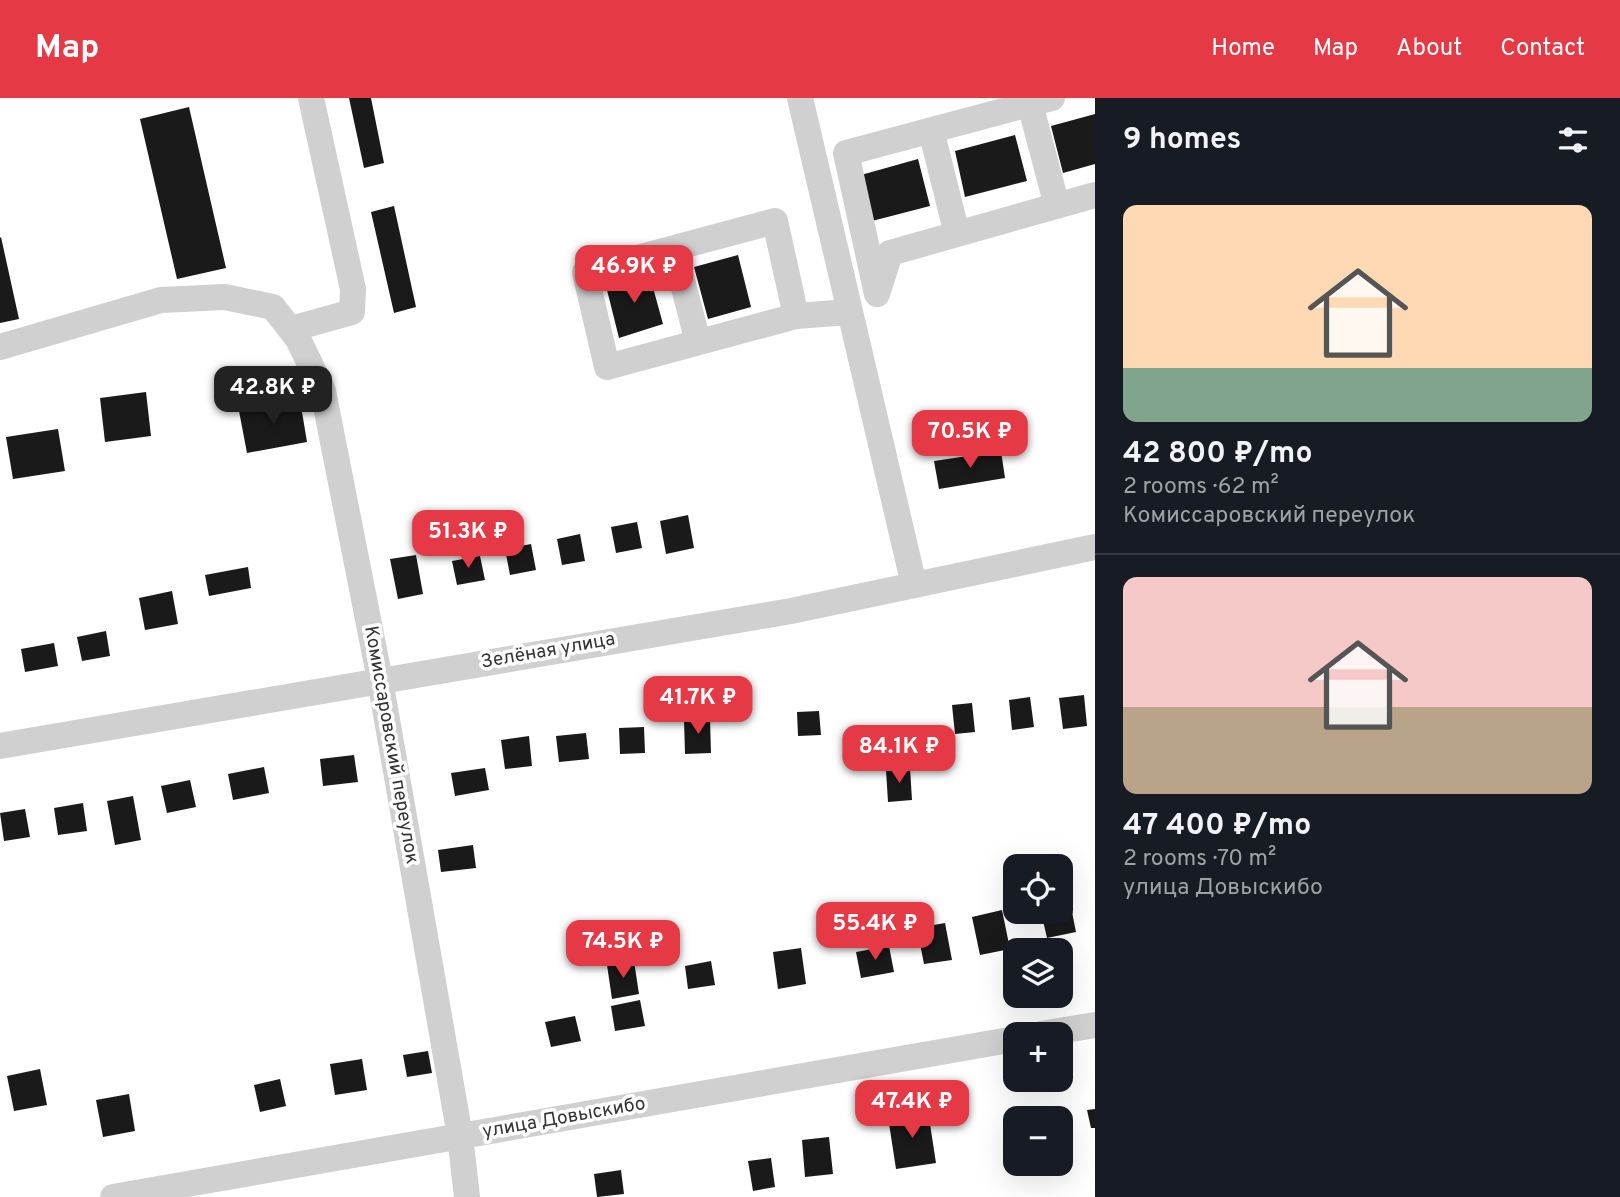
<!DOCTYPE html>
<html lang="en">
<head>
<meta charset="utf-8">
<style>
	:root { --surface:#171b24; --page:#20242c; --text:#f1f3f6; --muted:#9ea1a6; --line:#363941; --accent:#e63946 }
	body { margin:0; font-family:Overpass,sans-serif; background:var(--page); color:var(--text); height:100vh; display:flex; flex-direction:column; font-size:26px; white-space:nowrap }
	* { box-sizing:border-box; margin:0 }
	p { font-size:23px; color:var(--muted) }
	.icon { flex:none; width:38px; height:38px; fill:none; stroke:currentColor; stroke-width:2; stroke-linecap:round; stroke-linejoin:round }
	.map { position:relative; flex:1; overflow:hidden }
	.drawer { display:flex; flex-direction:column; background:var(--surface); width:525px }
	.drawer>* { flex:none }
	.fabs { position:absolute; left:1003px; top:756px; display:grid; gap:14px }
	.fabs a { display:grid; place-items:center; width:70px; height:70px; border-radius:14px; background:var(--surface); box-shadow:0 7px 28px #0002; font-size:35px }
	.price { position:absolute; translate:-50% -60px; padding:0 16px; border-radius:14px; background:var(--accent); color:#fff; font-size:23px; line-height:46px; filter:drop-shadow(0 2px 4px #0008) }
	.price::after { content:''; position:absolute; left:50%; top:42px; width:21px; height:16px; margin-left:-10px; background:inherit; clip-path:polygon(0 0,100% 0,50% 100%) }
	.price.on { background:#222; color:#fff }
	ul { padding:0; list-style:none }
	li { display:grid; align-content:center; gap:14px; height:371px; padding:0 28px }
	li+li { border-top:2px solid var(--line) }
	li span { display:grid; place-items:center; height:217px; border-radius:14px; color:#555 }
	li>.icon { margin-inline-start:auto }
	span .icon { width:126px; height:126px; fill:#fffc; stroke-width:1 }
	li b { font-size:30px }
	h2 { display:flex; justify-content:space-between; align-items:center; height:84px; padding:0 28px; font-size:30px }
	header { display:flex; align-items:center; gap:42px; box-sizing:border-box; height:98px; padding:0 35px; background:var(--accent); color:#fff }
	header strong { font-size:33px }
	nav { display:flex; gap:38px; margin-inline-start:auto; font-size:24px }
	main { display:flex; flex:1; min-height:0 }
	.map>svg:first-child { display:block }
	.building { fill:#1a1a1a }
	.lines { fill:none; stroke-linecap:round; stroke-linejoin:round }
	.minor { stroke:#d0d0d0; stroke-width:26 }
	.labels { text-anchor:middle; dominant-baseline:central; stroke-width:7; stroke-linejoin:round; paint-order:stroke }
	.street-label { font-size:19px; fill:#333; stroke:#fff }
</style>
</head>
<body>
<header>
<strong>Map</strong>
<nav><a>Home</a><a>Map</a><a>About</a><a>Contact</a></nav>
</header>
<main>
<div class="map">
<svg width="1095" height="1099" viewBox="0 0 1095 1099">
	<rect width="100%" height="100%" fill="#fff"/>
	<!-- building -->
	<path class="building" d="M349 0H371L384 65 364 70Z
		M189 9 226 170 177 181 140 21Z
		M1095 16V66L1063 75 1051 28Z
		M1015 37 1027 83 965 99 955 53Z
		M918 61 930 108 872 123 861 77Z
		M394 108 416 209 394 215 371 114Z
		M1 139 19 221 0 225V140Z
		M738 157 751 209 708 221 694 169Z
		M649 175 663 226 619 240 606 188Z
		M146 294 151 338 105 344 100 300Z
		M300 302 307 344 247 355 239 313Z
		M58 331 65 373 13 381 6 339Z
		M1001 353 1005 380 939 391 934 363Z
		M688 417 694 450 666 456 660 423Z
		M637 424 642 450 616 455 611 429Z
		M580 436 585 463 562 467 557 441Z
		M531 446 536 472 510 477 505 451Z
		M416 457 423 496 398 501 390 461Z
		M480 458 485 482 457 487 452 463Z
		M248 469 251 490 209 498 205 477Z
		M172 493 178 526 145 532 139 500Z
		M106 533 110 558 82 563 77 539Z
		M54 545 58 568 25 574 21 551Z
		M1084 597 1087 628 1063 631 1059 600Z
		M1030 599 1034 629 1012 632 1009 602Z
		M972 605 975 634 955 636 952 607Z
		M819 613 821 637 798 638 797 614Z
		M710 621 711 655 685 656 684 622Z
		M644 629 645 655 620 656 619 630Z
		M586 635 589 661 559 664 556 638Z
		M529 638 532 668 505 671 501 642Z
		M354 657 358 684 323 688 320 661Z
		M264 669 269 695 233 702 228 676Z
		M485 670 489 692 455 698 451 675Z
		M910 670 912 702 888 704 886 672Z
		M190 682 196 709 167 715 161 688Z
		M133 698 141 742 115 747 107 703Z
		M83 705 87 733 58 737 54 710Z
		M25 711 30 739 4 743 0 715Z
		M473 747 476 770 441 774 438 752Z
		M1068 794 1076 834 1047 840 1041 814H1060V796Z
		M1002 812 1010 851 980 857 972 819Z
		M945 825 952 862 924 866 917 830Z
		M889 848 894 874 861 880 856 854Z
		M801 850 806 886 778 891 773 854Z
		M634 863 639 896 612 901 607 867Z
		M711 863 715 887 688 891 685 868Z
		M640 902 645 928 615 933 611 908Z
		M575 918 581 943 551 949 545 924Z
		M428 953 432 975 407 979 403 957Z
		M362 961 367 992 335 997 330 966Z
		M40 971 47 1007 14 1013 7 978Z
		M280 981 286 1008 260 1014 254 987Z
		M129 996 135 1033 103 1039 96 1002Z
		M1095 1011V1030H1091L1087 1012Z
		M928 1013 936 1065 896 1071 888 1019Z
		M829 1039 833 1076 805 1079 802 1042Z
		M771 1060 775 1089 753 1093 748 1063Z
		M621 1072 624 1096 597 1099 594 1076Z"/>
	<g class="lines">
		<!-- minor -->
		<path class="minor" d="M800 0 914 487
			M1030 6 1057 108
			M931 32 957 136
			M674 151 698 244
			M877 196 846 55 1052 0
			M877 196 890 155 1095 97
			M796 218 775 123 585 174 607 269 796 218 849 214
			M291 231 352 214 353 191 311 0
			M0 249 161 202 225 199 273 209 298 241 323 293 380 582 460 1038 467 1099
			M0 648 791 513 1095 449
			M1041 936 1095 927
			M113 1099 1015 941"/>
	</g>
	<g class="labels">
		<!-- street labels -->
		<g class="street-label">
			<text transform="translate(548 553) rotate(-10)">Зелёная улица</text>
			<text transform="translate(391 647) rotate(80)">Комиссаровский переулок</text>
			<text transform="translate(564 1020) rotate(-10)">улица Довыскибо</text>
		</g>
	</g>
</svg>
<div class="fabs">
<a><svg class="icon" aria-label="locate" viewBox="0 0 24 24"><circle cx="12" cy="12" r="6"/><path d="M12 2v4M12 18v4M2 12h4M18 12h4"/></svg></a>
<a><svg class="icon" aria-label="layers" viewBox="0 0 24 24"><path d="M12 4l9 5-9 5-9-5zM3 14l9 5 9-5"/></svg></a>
<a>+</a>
<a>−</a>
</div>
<b class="price" style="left:634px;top:207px">46.9K ₽</b>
<b class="price on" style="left:273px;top:328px">42.8K ₽</b>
<b class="price" style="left:970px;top:372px">70.5K ₽</b>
<b class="price" style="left:468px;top:472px">51.3K ₽</b>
<b class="price" style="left:698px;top:638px">41.7K ₽</b>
<b class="price" style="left:899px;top:687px">84.1K ₽</b>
<b class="price" style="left:875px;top:864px">55.4K ₽</b>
<b class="price" style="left:623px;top:882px">74.5K ₽</b>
<b class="price" style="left:912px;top:1042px">47.4K ₽</b>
</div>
<section class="drawer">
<h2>9 homes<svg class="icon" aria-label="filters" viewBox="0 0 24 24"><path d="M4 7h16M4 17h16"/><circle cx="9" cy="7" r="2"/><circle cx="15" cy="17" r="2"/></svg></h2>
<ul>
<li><span style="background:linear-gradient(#ffd9b3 75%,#7fa58c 0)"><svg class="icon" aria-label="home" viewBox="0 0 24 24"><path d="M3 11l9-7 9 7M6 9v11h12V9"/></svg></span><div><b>42 800 ₽/mo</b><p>2 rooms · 62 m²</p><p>Комиссаровский переулок</p></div></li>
<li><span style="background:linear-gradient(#f6c9c9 60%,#b9a48a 0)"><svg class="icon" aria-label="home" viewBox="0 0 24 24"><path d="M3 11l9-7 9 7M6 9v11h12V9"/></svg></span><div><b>47 400 ₽/mo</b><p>2 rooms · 70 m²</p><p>улица Довыскибо</p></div></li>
</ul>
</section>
</main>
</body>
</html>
